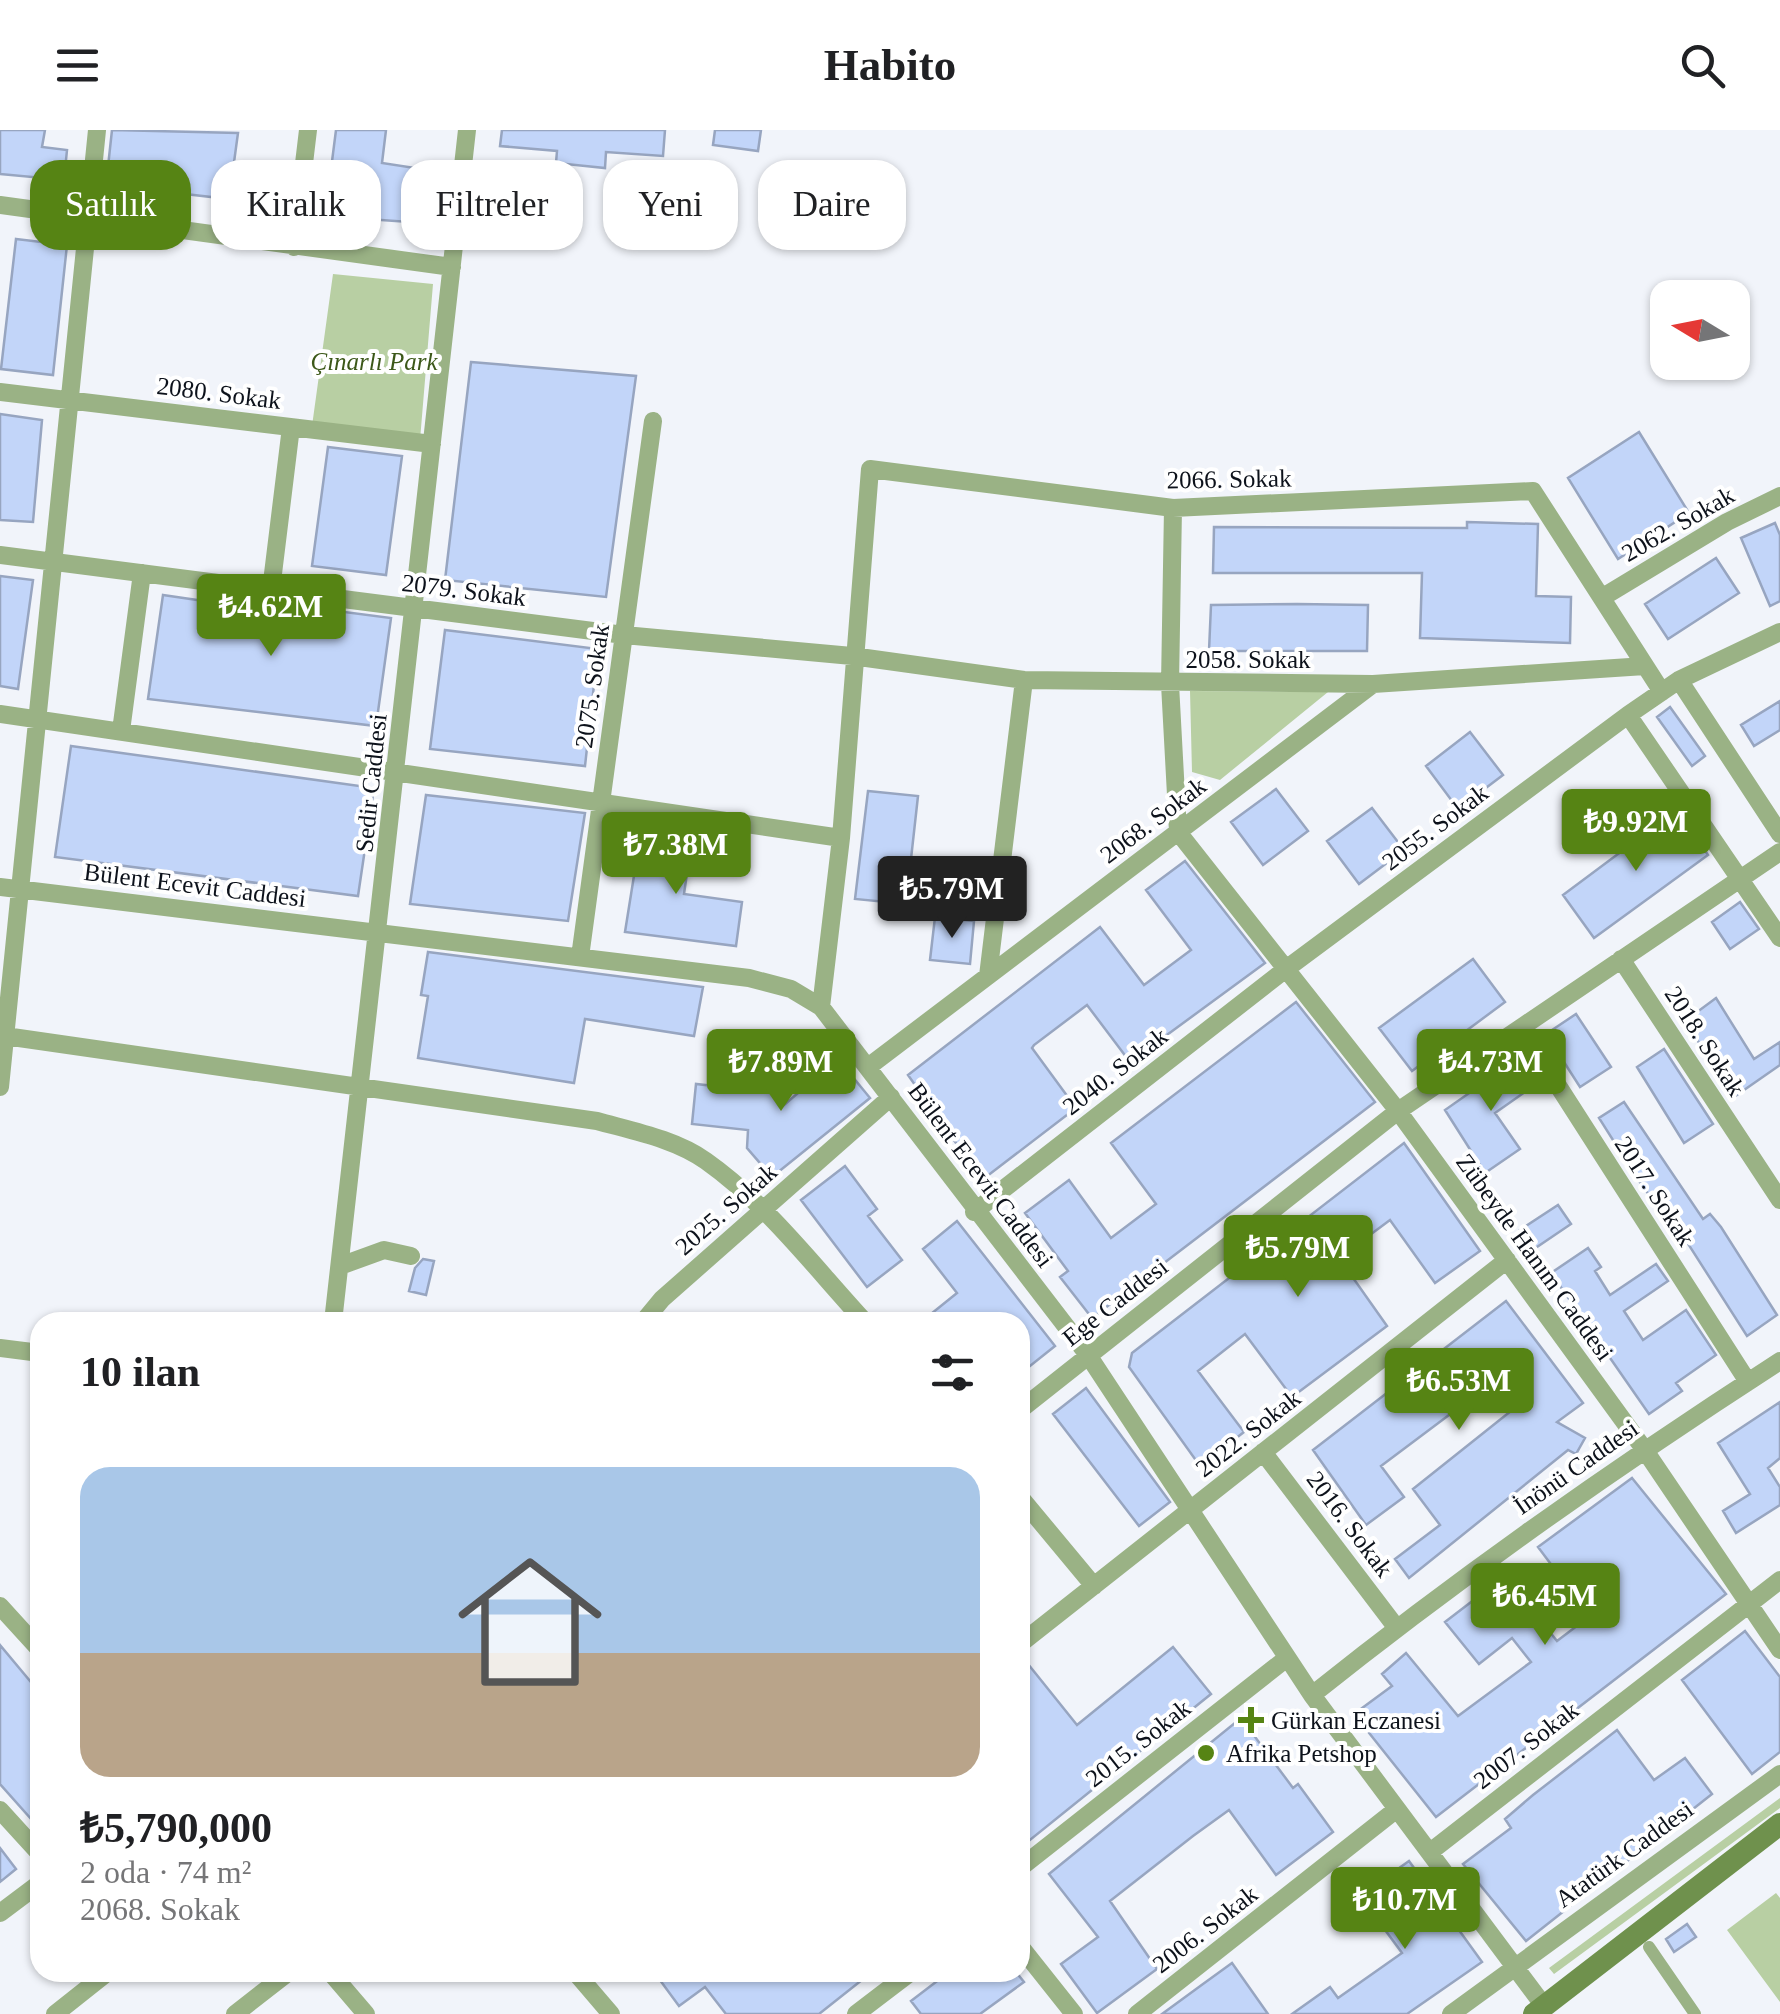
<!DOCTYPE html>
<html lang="tr">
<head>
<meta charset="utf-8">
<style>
	:root { --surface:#fff; --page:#f2f2f2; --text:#202124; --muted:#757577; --accent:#568414 }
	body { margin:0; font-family:"Times New Roman",serif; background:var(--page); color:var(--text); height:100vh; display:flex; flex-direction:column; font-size:38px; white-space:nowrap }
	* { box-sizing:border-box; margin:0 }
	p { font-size:32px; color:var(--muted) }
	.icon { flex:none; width:55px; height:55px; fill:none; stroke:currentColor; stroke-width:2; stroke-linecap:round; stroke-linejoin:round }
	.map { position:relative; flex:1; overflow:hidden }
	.details { position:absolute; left:30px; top:1182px; width:1000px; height:670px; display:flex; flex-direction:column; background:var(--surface); border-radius:30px; box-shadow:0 2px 8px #0004 }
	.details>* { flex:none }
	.top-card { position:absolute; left:30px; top:30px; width:1000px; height:90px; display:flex; gap:20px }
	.needle { width:65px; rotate:280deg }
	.controls { position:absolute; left:1650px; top:150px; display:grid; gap:20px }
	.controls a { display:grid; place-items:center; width:100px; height:100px; border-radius:20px; background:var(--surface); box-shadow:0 2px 8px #0004; font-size:50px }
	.price { position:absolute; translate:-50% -85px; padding:0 22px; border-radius:10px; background:var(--accent); color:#fff; font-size:32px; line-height:65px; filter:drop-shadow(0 2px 5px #0008) }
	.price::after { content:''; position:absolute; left:50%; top:60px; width:30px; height:22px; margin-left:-15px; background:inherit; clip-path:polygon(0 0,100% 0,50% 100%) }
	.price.current { background:#222; color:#fff }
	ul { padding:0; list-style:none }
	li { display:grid; align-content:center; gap:20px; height:530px; padding:0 50px }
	li span { display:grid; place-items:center; height:310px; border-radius:30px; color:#555 }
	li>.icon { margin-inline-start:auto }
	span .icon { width:180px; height:180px; fill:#fffc; stroke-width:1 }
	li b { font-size:42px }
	h2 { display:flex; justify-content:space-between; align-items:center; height:120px; padding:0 50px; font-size:42px }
	.tag { padding:0 35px; border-radius:30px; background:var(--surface); box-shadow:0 2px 8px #0004; font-size:35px; line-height:90px }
	.tag.current { background:var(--accent); color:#fff }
	header { display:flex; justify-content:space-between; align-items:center; height:130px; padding:0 50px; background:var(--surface); font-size:45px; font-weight:600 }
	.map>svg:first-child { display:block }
	.green { fill:#b8cfa3 }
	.building { fill:#c2d5f9; stroke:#97a5c0; stroke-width:2.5 }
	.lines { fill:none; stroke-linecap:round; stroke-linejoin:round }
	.pedestrian { stroke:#9ab285; stroke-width:12 }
	.minor { stroke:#9ab285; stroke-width:18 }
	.secondary { stroke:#6f914d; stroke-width:22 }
	.poi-dot { fill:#568414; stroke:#fff; stroke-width:4 }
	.labels { text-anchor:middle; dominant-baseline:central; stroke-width:8; stroke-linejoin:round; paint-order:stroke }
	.park-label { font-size:25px; font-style:italic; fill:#3c5819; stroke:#fff }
	.street-label { font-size:25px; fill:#0d121b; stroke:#fff }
	.poi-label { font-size:25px; fill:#0d121b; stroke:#fff; text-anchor:start }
</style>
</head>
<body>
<header><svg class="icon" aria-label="menu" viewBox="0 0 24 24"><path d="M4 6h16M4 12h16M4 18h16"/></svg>Habito<svg class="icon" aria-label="search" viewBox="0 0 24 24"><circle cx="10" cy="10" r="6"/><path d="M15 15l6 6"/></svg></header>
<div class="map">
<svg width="1780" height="1884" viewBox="0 0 1780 1884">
	<rect width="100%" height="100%" fill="#f1f4fa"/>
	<!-- green -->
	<path class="green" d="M333 144 433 154 420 310 312 296Z
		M1190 561 1328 562 1220 650 1192 642Z
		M1780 1668V1678L1554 1844 1549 1838Z
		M1776 1763 1780 1768V1872L1727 1800Z"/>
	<!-- building -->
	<path class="building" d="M0 0H45L42 17 67 20 64 50 0 44Z
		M112 0 238 3 229 69 106 55Z
		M336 0H386L382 33 428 40 423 93 325 86Z
		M502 0H665L663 26 606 22 605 38 556 33 557 21 500 16Z
		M715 0H761L758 21 713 15Z
		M16 109 67 115 53 245 1 239Z
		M471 232 636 246 606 467 445 450Z
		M0 284 42 290 33 392 0 390Z
		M1639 302 1689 383 1618 429 1568 348Z
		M328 317 402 326 386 445 312 436Z
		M1467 392 1538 394 1536 466 1571 467 1570 513 1420 508 1422 443H1213L1214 397 1467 398Z
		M1775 393 1780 405V471L1770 476 1741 408Z
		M1716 428 1739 463 1668 509 1645 474Z
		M0 446 33 450 18 559 0 556Z
		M163 465 252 478V470L391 488 376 596 148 569Z
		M1297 474 1368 475 1367 521H1209L1211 475Z
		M445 500 598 519 585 636 430 619Z
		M1780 571V600L1754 616 1741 595Z
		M1670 577 1705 626 1692 636 1657 587Z
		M1470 602 1503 645 1458 679 1426 636Z
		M71 616 374 658 358 766 55 727Z
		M1276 659 1308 701 1263 735 1231 692Z
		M868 661 918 666 906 774 855 769Z
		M426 665 585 683 568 791 410 774Z
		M1372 678 1404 720 1359 754 1327 711Z
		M1677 680 1708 725 1594 808 1563 765Z
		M641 702 692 709 684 764 742 772 736 816 625 802Z
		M1185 731 1265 833 1130 932 1087 875 1034 915 1032 918 1076 978 982 1050 908 945 1100 797 1144 855 1191 820 1146 760Z
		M1740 772 1759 799 1730 819 1712 792Z
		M935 787 974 791 970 834 930 830Z
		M428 822 703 857 694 906 585 889 574 953 418 928 428 866 421 865Z
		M1473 829 1505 872 1412 941 1379 898Z
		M1716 868 1754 929 1780 912V935L1734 967 1685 891Z
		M1296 872 1375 972 1092 1188 1060 1147 1068 1141 1025 1083 1069 1050 1111 1108 1156 1074 1111 1013Z
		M1576 884 1611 937 1580 957 1546 904Z
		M1664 919 1713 994 1684 1013 1637 937Z
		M1522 926 1539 952 1495 983 1520 1019 1485 1043 1445 980Z
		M838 929 870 968 772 1047 747 1018 748 1000 692 994 696 954 748 960 762 949 784 975Z
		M1624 972 1703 1089 1710 1084 1721 1097 1777 1185 1747 1206 1671 1087 1667 1090 1637 1048 1599 988Z
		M1404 1013 1480 1121 1435 1153 1390 1090 1339 1128 1387 1196 1292 1267 1245 1204 1198 1241 1244 1302 1200 1336 1129 1237 1132 1223Z
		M845 1036 877 1079 868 1086 902 1130 867 1157 801 1070Z
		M1558 1075 1571 1094 1534 1119 1520 1100Z
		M957 1091 1055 1216 1020 1244V1192H921L957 1163 923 1119Z
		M1588 1118 1601 1137 1595 1141 1610 1165 1656 1134 1668 1151 1624 1181 1643 1210 1686 1180 1716 1225 1676 1253 1682 1261 1649 1284 1551 1143Z
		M423 1129 434 1131 426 1165 409 1161 415 1138Z
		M1506 1171 1583 1273 1557 1292 1585 1308 1576 1324 1568 1320 1409 1448 1395 1429 1440 1395 1413 1359 1521 1273 1501 1246 1381 1336 1404 1367 1366 1395 1313 1320Z
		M1086 1258 1170 1372 1139 1396 1053 1284Z
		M1780 1272V1328L1768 1338 1780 1357V1375L1736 1403 1723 1381 1750 1364 1718 1313Z
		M1632 1348 1726 1464 1436 1687 1354 1584 1392 1556 1382 1544 1406 1523 1458 1586 1531 1532 1512 1508 1479 1534 1445 1492 1505 1446 1557 1511 1590 1486 1538 1417Z
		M1745 1501 1780 1547V1622L1752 1644 1682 1550Z
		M0 1515 40 1563V1699L0 1654Z
		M1173 1517 1211 1564 1020 1718V1541L1028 1534 1077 1595Z
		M1241 1588 1293 1658 1298 1654 1333 1702 1276 1745 1229 1680 1193 1706 1110 1771 1157 1839 1097 1883 1061 1834 1098 1807 1049 1744Z
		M1617 1600 1654 1650 1685 1628 1712 1664 1526 1811 1463 1734 1511 1698 1505 1689 1533 1665Z
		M0 1718 16 1739 0 1752Z
		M1409 1731 1482 1832 1407 1884H1292L1330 1857 1338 1868 1402 1823 1360 1766Z
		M1687 1794 1696 1807 1674 1822 1666 1809Z
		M1232 1833 1268 1884H1162L1203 1854Z
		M654 1842H872L819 1884H726L705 1857 679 1876Z
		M949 1842H1016L1024 1852 980 1884H921L911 1871Z"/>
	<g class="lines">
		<!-- pedestrian -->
		<path class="pedestrian" d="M1649 1817 1695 1884"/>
		<!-- minor -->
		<path class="minor" d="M0 75 452 137
			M294 117 308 0
			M0 262 432 314
			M1173 378 1170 554 1178 702 1398 981 1644 1319 1780 1520
			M0 425 624 505 852 526 1024 550 1373 554 1645 536
			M271 460 291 297
			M1603 467 1727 392 1780 366
			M1679 550 1780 704
			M0 584 841 708
			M1628 585 1780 808
			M121 601 142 443
			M0 757 749 848 791 859 821 877 1088 1225 1312 1565 1544 1876
			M580 827 653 291
			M1621 829 1780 1070
			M988 846 1024 550
			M821 877 841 708 870 339 1173 378 1533 361 1662 562
			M1521 898 1748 1252
			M5 906 597 991C633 1001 675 1009 706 1031 767 1074 815 1138 865 1192
			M868 937 1373 554
			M0 957 97 0
			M974 1082 1286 839 1628 585 1679 550 1780 502
			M340 1136 384 1120 411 1126
			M333 1192 467 0
			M643 1192 662 1169 891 967
			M0 1218 40 1223
			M1020 1280 1398 981 1780 722
			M1263 1322 1396 1497
			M1020 1367 1094 1456
			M0 1476 40 1520
			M1020 1514 1507 1130
			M1312 1565C1462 1445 1619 1335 1780 1231
			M0 1680 40 1724
			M1430 1722 1780 1450
			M1020 1738 1287 1528
			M0 1783 40 1753
			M1020 1816 1074 1884
			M330 1842 366 1884
			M575 1842 611 1884
			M55 1884 108 1842
			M235 1884 289 1842
			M856 1884 911 1842
			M1137 1884 1397 1679
			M1451 1884 1780 1644"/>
		<!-- secondary -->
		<path class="secondary" d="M1534 1884 1780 1694"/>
	</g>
	<!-- markers -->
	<g class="poi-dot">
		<path d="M1246 1575h10v10h10v10h-10v10h-10v-10h-10v-10h10z"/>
		<circle cx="1206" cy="1623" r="10"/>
	</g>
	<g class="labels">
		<!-- park labels -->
		<g class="park-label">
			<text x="374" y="231">Çınarlı Park</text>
		</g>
		<!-- street labels -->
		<g class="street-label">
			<text transform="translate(219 263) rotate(7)">2080. Sokak</text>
			<text transform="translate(1229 349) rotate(-1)">2066. Sokak</text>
			<text transform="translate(1678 394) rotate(-30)">2062. Sokak</text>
			<text transform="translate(464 460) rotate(7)">2079. Sokak</text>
			<text x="1248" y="529">2058. Sokak</text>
			<text transform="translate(592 556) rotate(-82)">2075. Sokak</text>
			<text transform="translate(371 653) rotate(-84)">Sedir Caddesi</text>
			<text transform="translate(1153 690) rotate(-37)">2068. Sokak</text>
			<text transform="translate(1435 697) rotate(-37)">2055. Sokak</text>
			<text transform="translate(195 755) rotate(7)">Bülent Ecevit Caddesi</text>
			<text transform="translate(1705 911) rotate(57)">2018. Sokak</text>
			<text transform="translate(1115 941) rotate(-38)">2040. Sokak</text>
			<text transform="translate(981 1045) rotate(53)">Bülent Ecevit Caddesi</text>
			<text transform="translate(1655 1061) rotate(57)">2017. Sokak</text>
			<text transform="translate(726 1079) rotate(-41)">2025. Sokak</text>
			<text transform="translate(1535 1127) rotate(54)">Zübeyde Hanım Caddesi</text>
			<text transform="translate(1115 1172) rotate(-38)">Ege Caddesi</text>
			<text transform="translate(1248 1303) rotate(-38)">2022. Sokak</text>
			<text transform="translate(1576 1337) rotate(-35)">İnönü Caddesi</text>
			<text transform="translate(1350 1394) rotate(53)">2016. Sokak</text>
			<text transform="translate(1138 1613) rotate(-38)">2015. Sokak</text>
			<text transform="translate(1526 1615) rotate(-38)">2007. Sokak</text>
			<text transform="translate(1624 1724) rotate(-36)">Atatürk Caddesi</text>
			<text transform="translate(1205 1799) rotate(-38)">2006. Sokak</text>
		</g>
		<!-- poi labels -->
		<g class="poi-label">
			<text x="1271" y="1590">Gürkan Eczanesi</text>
			<text x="1226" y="1623">Afrika Petshop</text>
		</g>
	</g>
</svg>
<div class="controls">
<a><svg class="needle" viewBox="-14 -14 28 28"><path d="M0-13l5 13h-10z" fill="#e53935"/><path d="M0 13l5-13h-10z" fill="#757577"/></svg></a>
</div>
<b class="price" style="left:271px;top:529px">₺4.62M</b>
<b class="price" style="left:1636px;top:744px">₺9.92M</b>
<b class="price" style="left:676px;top:767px">₺7.38M</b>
<b class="price current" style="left:952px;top:811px">₺5.79M</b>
<b class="price" style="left:781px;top:984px">₺7.89M</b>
<b class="price" style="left:1491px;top:984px">₺4.73M</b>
<b class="price" style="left:1298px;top:1170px">₺5.79M</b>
<b class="price" style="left:1459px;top:1303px">₺6.53M</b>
<b class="price" style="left:1545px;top:1518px">₺6.45M</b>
<b class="price" style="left:1405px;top:1822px">₺10.7M</b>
<div class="top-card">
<a class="tag current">Satılık</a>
<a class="tag">Kiralık</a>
<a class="tag">Filtreler</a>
<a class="tag">Yeni</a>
<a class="tag">Daire</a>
</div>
<section class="details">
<h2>10 ilan<svg class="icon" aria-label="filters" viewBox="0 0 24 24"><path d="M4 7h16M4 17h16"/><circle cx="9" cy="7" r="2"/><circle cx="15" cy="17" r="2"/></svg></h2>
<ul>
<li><span style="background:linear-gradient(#a9c7e8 60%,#b9a48a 0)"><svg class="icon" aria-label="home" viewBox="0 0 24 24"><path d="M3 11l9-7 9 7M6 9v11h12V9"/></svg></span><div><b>₺5,790,000</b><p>2 oda · 74 m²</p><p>2068. Sokak</p></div></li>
</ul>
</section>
</div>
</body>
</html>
